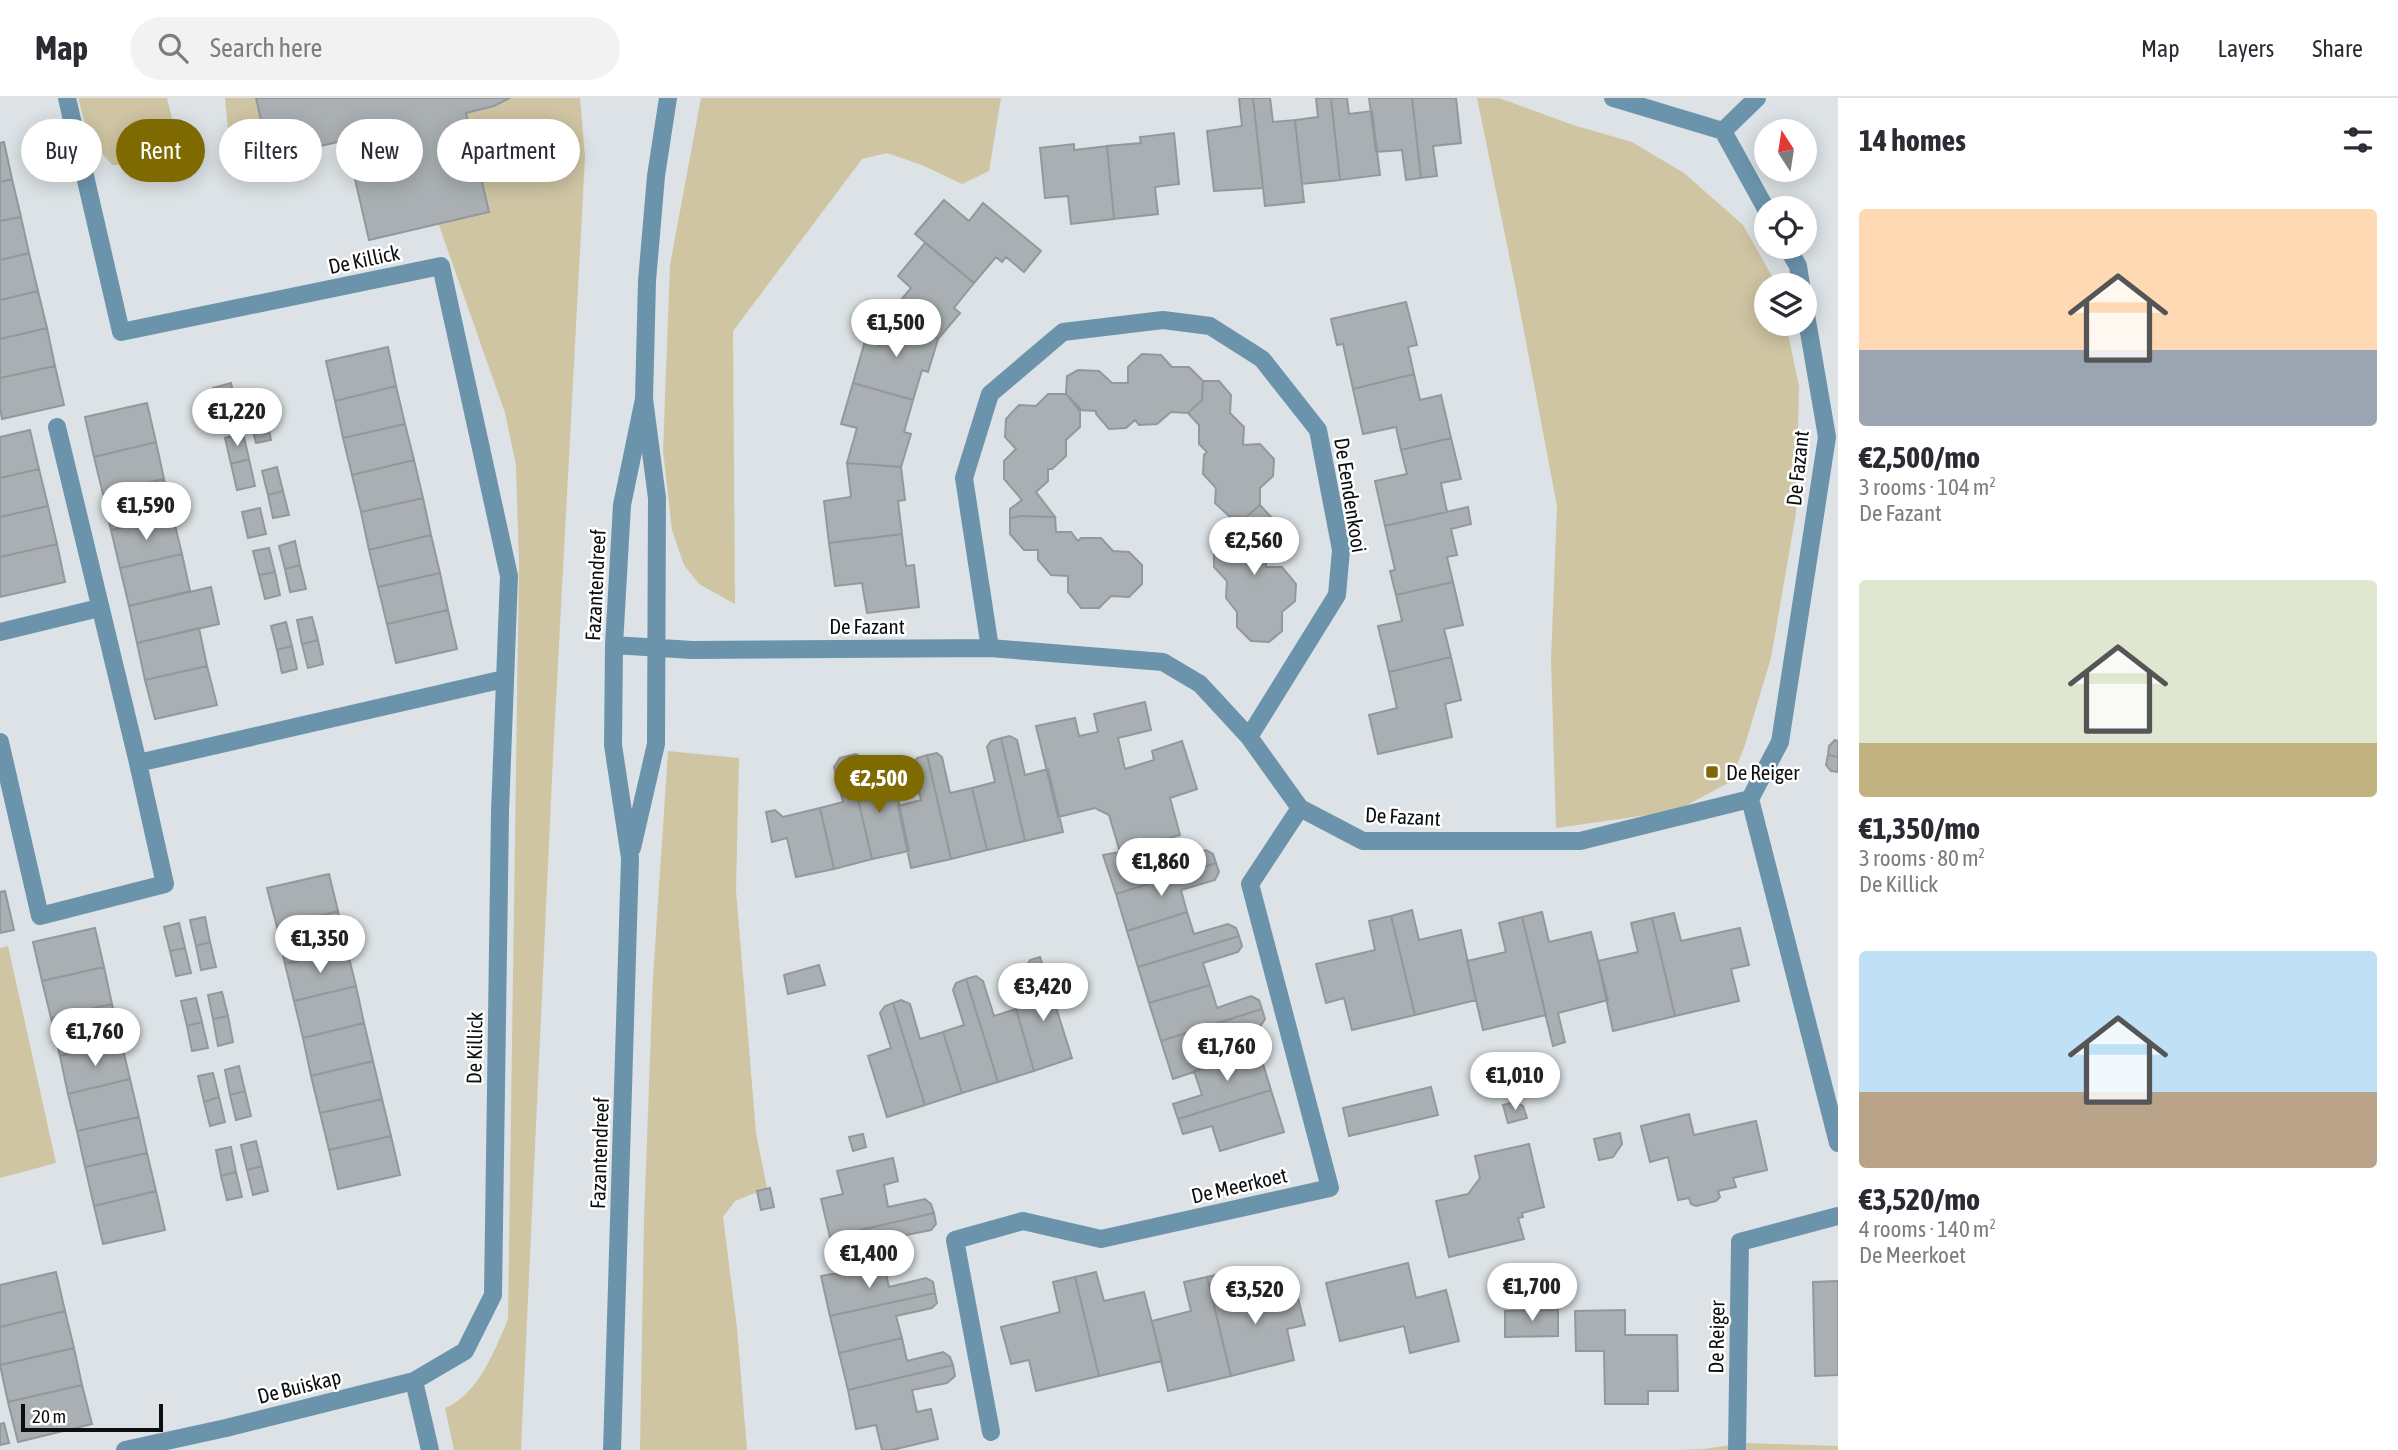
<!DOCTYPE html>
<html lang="en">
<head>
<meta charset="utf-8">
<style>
	:root { --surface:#fff; --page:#f2f2f3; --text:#2b2b33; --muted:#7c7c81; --line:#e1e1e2; --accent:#7f6901 }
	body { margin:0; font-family:"Asap Condensed",sans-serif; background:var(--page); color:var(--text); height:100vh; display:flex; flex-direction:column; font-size:26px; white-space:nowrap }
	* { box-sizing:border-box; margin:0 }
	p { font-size:23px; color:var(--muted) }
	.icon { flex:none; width:38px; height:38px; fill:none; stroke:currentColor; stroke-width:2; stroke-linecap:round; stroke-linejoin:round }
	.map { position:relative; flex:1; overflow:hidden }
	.sheet { display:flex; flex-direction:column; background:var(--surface); width:560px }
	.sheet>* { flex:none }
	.banner { position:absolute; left:21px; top:21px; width:665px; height:63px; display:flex; gap:14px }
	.needle { width:46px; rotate:348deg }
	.buttons { position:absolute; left:1754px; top:21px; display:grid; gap:14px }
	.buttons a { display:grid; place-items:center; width:63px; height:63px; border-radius:50%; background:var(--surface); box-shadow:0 4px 18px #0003; font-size:35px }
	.scale { position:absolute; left:21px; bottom:18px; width:142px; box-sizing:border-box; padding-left:7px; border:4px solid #0c0e0f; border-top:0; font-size:19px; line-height:24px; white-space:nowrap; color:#0c0e0f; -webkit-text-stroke:5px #fff; paint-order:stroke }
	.price { position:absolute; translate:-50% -60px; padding:0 16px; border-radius:24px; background:#fff; color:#222; font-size:23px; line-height:46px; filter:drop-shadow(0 2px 4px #0008) }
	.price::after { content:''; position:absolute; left:50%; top:42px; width:21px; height:16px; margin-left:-10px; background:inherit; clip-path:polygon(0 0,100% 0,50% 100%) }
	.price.current { background:var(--accent); color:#fff }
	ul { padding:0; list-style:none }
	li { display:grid; align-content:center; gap:14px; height:371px; padding:0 21px }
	li span { display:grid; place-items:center; height:217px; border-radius:7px; color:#555 }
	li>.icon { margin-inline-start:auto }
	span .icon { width:126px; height:126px; fill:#fffc; stroke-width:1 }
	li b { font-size:30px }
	h2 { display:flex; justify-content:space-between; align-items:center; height:84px; padding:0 21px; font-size:30px }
	.tag { padding:0 24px; border-radius:32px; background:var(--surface); box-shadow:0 4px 18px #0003; font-size:24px; line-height:63px }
	.tag.current { background:var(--accent); color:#fff }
	header { display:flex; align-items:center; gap:42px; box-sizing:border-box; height:98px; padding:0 35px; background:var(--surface); border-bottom:2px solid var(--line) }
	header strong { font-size:33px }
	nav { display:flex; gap:38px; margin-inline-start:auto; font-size:24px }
	.search { width:490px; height:63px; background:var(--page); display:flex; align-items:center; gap:18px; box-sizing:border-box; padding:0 24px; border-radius:38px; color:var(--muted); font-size:26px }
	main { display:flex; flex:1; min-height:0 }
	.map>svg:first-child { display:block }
	.green { fill:#cfc5a3 }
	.building { fill:#a9afb2; stroke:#93989c; stroke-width:2 }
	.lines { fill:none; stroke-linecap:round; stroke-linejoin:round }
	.minor { stroke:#6b94ac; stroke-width:18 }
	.poi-dot { fill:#7f6901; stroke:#fff; stroke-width:2.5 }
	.labels { text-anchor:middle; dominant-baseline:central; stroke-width:5; stroke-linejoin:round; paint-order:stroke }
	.street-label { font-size:21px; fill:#0c0e0f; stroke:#fff }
	.poi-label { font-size:21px; fill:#0c0e0f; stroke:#fff; text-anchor:start }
</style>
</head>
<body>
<header>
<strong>Map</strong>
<div class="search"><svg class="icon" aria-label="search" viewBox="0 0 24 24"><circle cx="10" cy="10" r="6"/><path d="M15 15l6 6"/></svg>Search here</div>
<nav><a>Map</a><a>Layers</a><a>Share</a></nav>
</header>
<main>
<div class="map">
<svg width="1838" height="1352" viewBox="0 0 1838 1352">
	<rect width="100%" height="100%" fill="#dce2e5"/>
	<!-- green -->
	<path class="green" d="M78 0H167L182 61 149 67H112L89 40Z
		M225 0H580L585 59 553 659 521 1352H454L445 1310C478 1297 495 1252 508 1221L519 466 516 367 505 315 427 93 359 24 230 51Z
		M701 0H1001L989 73 962 86 922 67 887 55 862 61 733 233 735 506 699 486 684 467 672 432 663 353 670 167Z
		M1477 0H1499L1573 27 1632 44 1684 75 1743 127 1777 187H1766V226H1786L1799 288 1796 415 1771 560 1744 650 1730 684 1676 713 1556 730 1551 562 1557 408 1515 186Z
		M668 653 739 660 736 792 756 1035 767 1090 735 1103 723 1119 737 1230 747 1352H640L644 1122 653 879Z
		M8 848 56 1065 0 1080V850Z
		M1744 1345 1838 1348V1352H1679L1704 1351Z"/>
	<!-- building -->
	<path class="building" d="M256 0H510L494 8 466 15 489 114 369 142 346 42 261 62 260 59 269 57Z
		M1239 0H1253L1263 90 1214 93 1207 33 1242 28Z
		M1253 0H1270L1273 24 1295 22 1304 104 1265 108Z
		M1316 0H1331L1340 82 1302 86 1295 22 1318 19Z
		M1331 0H1347L1349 16 1372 13 1380 77 1340 82Z
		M1369 0H1412L1421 80 1406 82 1402 52 1376 54Z
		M1412 0H1456L1461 45 1433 48 1437 78 1421 80Z
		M1174 35 1179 86 1155 89 1158 116 1114 121 1107 48 1141 45 1140 39Z
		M4 44 12 81 0 84V45Z
		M1074 46V52L1107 48 1114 121 1071 126 1068 98 1045 100 1040 50Z
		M12 81 21 119 0 123V84Z
		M944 102 969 123 983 105 1041 153 1024 174 1006 159 1002 164 996 159 974 185 915 136Z
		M21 119 29 155 0 162V123Z
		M925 145 974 185 954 210 960 215 938 241 890 215 911 190 898 178Z
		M29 155 38 193 0 202V162Z
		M38 193 47 230 0 241V202Z
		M1406 204 1417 247 1408 249 1414 276 1353 291 1343 246 1337 247 1331 221Z
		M890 215 938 241 928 274 922 272 913 302 853 285 865 243 880 247Z
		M47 230 55 268 0 280V241Z
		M388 249 396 288 335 303 326 263Z
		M1142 256 1161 257 1172 269H1189L1203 283 1202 302 1188 315 1171 314 1157 326 1139 327 1135 322 1126 330 1109 331 1096 316V313L1079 312 1066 296 1067 278 1078 272 1099 273 1112 285H1128V269Z
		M55 268 64 307 2 321 0 310V280Z
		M1414 276 1420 302 1441 297 1451 340 1401 352 1396 329 1363 336 1353 291Z
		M1203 283H1219L1231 297 1230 315 1244 329 1243 347 1260 346 1274 361 1273 378 1260 390V407L1246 419 1229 418 1215 405 1216 390 1203 376 1204 357 1207 354 1199 346V327L1188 315 1202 302Z
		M231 285 237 312 219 316 213 290Z
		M853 285 913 302 904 334 911 336 901 369 847 365 857 330 841 326Z
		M396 288 405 326 343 340 335 303Z
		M260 294 266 318 250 322 245 298Z
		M1048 296H1066L1080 310V329L1066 342V358L1052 371H1048V383L1036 394 1055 419 1021 418 1010 420V411L1022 402 1004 381V363L1016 351 1005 339 1006 321 1019 307 1036 308Z
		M147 305 156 344 94 359 85 319Z
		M266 318 271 342 256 345 250 322Z
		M405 326 414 362 352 377 343 340Z
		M30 332 39 371 0 380V339Z
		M243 335 249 361 231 366 225 340Z
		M1451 340 1461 381 1441 385 1447 414 1385 428 1375 383 1407 376 1401 352Z
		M156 344 164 381 103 396 94 359Z
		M249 361 255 388 237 392 231 366Z
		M414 362 423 400 361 414 352 377Z
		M847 365 901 369 905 402 898 403 902 436 829 445 824 403 851 399Z
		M277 369 283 393 268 397 262 373Z
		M39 371 48 408 0 419V380Z
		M164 381 173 419 111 432 103 396Z
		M283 393 289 417 273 420 268 397Z
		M423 400 431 437 369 452 361 414Z
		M1260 407 1273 421 1272 441 1264 449 1266 452V469H1282L1296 486 1295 503 1282 514V533L1269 544 1251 543 1237 529V514L1226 500 1227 483 1214 469V451L1228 439 1229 418 1246 419Z
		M48 408 57 446 0 459V419Z
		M1468 409 1471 426 1451 431 1457 457 1447 459 1453 484 1396 497 1390 473 1395 472 1385 428Z
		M260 410 266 436 248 440 242 414Z
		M1021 418 1055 419 1056 434H1071L1078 443 1081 440H1101L1113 453 1129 454 1142 467V486L1129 499 1111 498 1099 510H1081L1068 494V478L1051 477 1038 462V452H1024L1010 436V420Z
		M173 419 182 456 120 470 111 432Z
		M902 436 906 468 914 467 919 509 867 515 862 485 835 488 829 445Z
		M431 437 440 475 378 489 369 452Z
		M295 443 300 467 285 471 279 448Z
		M57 446 65 484 0 499V459Z
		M269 450 275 474 259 477 253 453Z
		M182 456 190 493 129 508 120 470Z
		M300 467 306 491 290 494 285 471Z
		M275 474 280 497 265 501 259 477Z
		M440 475 448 512 387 526 378 489Z
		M1453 484 1463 527 1444 531 1451 559 1389 574 1378 528 1402 523 1396 497Z
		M211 489 219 526 137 545 129 508Z
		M448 512 457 551 396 565 387 526Z
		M312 519 318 542 302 546 297 522Z
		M286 524 292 548 277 552 271 528Z
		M199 530 207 568 145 582 137 545Z
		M318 542 323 566 308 570 302 546Z
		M292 548 297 571 282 575 277 552Z
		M1451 559 1461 602 1445 606 1452 639 1378 656 1369 617 1397 610 1389 574Z
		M207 568 217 607 155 621 145 582Z
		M1145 604 1151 632 1118 640 1125 671 1154 662 1152 653 1182 643 1197 691 1170 700 1180 737 1120 754 1109 717 1095 710 1058 719 1036 628 1075 620 1079 638 1098 634 1094 616Z
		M1010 638 1017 642 1025 677 1048 671 1063 734 1025 743 1001 640Z
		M1001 640 1025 743 987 752 972 690 995 684 987 649 991 643Z
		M1835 642 1838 643V659L1828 657 1829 648Z
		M937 655 942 659 950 695 972 690 987 752 951 761 927 657Z
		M856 656 863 660 872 697 896 691 909 753 872 761 848 658Z
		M927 657 951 761 911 770 898 708 921 702 912 666 917 660Z
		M1828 657 1838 659V674L1831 673 1826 667Z
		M848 658 872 761 834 771 820 710 843 704 834 669 840 660Z
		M820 710 834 771 796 779 787 740 772 744 766 714 775 712 783 719Z
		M1164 740 1171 763 1206 752 1213 756 1216 765 1116 796 1103 757 1120 754Z
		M1216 765 1219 774 1215 782 1181 792 1187 814 1127 833 1116 796Z
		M329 776 338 813 277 829 267 790Z
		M5 793 14 832 0 835V794Z
		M1412 812 1419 842 1461 832 1476 902 1415 917 1391 818Z
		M338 813 347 852 285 866 277 829Z
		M1187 814 1194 836 1228 826 1236 830 1239 838 1138 869 1127 833Z
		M1542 814 1549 844 1591 834 1608 902 1558 915 1565 944 1553 948 1522 819Z
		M1674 815 1681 843 1740 830 1749 867 1731 871 1739 903 1675 918 1652 820Z
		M1391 818 1415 917 1352 932 1344 900 1326 905 1316 866 1375 852 1369 823Z
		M205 819 210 844 196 848 190 822Z
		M1522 819 1546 917 1483 932 1467 863 1506 854 1499 825Z
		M1652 820 1675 918 1613 933 1598 863 1638 854 1631 825Z
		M179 825 185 850 170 853 164 829Z
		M95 830 104 869 42 883 33 844Z
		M1239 838 1242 848 1238 854 1203 865 1210 887 1149 905 1138 869Z
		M210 844 216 869 201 872 196 848Z
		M185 850 191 875 176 878 170 853Z
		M347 852 356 888 294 903 285 866Z
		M1040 859 1072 960 1034 973 1016 911 1038 904 1026 869 1030 862Z
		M819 867 825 887 788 896 784 877Z
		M104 869 112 906 51 920 42 883Z
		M976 878 983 883 994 918 1016 911 1034 973 998 984 966 881Z
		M966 881 998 984 962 995 943 934 964 927 953 892 956 885Z
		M1210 887 1217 910 1251 898 1259 902 1262 911 1161 943 1149 905Z
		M356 888 364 925 303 940 294 903Z
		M222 894 228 918 213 921 208 897Z
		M196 900 202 924 187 928 181 903Z
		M901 902 910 906 920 941 943 934 962 995 925 1007 893 905Z
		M893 905 925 1007 887 1019 868 958 891 950 880 915 885 908Z
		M112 906 121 943 60 958 51 920Z
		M1262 911 1265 921 1260 929 1225 938 1232 961 1173 981 1161 943Z
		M228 918 233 944 218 948 213 921Z
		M202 924 208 950 192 953 187 928Z
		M364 925 373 963 311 978 303 940Z
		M121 943 130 981 68 996 60 958Z
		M1258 950 1271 992 1178 1021 1173 1006 1202 997 1194 973Z
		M373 963 382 1001 320 1015 311 978Z
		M239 968 245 993 230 997 225 972Z
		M213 975 219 999 204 1004 198 978Z
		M130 981 139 1019 77 1033 68 996Z
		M1431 989 1438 1017 1349 1038 1343 1010Z
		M1271 992 1284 1034 1220 1053 1212 1028 1183 1036 1178 1021Z
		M245 993 251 1018 236 1022 230 997Z
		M219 999 225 1024 210 1028 204 1004Z
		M382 1001 391 1038 329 1052 320 1015Z
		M1515 1004 1523 1008 1527 1020 1508 1025 1503 1007Z
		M1689 1016 1694 1037 1756 1023 1767 1072 1733 1080 1736 1089 1718 1093 1720 1099 1716 1103 1696 1108 1691 1106 1689 1100 1678 1102 1668 1059 1650 1064 1641 1028Z
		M139 1019 147 1055 85 1069 77 1033Z
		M1620 1035 1622 1046 1613 1059 1599 1062 1594 1041Z
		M863 1036 866 1049 853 1053 849 1039Z
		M391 1038 400 1077 338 1091 329 1052Z
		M256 1043 262 1068 247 1072 241 1047Z
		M1529 1046 1544 1109 1522 1115 1523 1119 1518 1120 1524 1141 1449 1159 1436 1103 1468 1096 1480 1080 1475 1058Z
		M231 1049 236 1074 221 1078 216 1052Z
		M147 1055 156 1093 94 1108 85 1069Z
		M893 1060 898 1083 884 1087 888 1109 925 1101 931 1106 934 1115 830 1139 821 1101 843 1096 837 1073Z
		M262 1068 268 1093 253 1097 247 1072Z
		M236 1074 242 1099 227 1102 221 1078Z
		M770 1090 774 1109 761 1112 757 1093Z
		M156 1093 165 1132 103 1146 94 1108Z
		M934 1115 936 1126 931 1132 896 1139 902 1165 885 1169 884 1166 838 1177 830 1139Z
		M1408 1165 1416 1200 1446 1192 1459 1243 1410 1255 1404 1228 1340 1243 1326 1185Z
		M884 1166 889 1189 926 1180 933 1184 935 1195 830 1218 821 1178 838 1175V1177Z
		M56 1174 65 1213 0 1229V1187Z
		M1096 1174 1104 1203 1144 1194 1162 1263 1099 1278 1075 1179Z
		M1228 1174 1235 1203 1295 1189 1305 1227 1287 1231 1294 1262 1231 1278 1207 1179Z
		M1075 1179 1099 1278 1036 1293 1029 1262 1011 1266 1001 1229 1060 1214 1053 1184Z
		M1207 1179 1231 1278 1168 1293 1152 1223 1191 1213 1184 1184Z
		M1838 1183V1277L1815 1278 1813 1184Z
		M935 1195 937 1205 932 1210 896 1218 902 1240 839 1255 830 1218Z
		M1558 1212V1238L1505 1239V1213Z
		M1625 1212V1237H1677L1678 1293H1648V1306H1605L1604 1253H1576L1575 1213Z
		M65 1213 74 1250 0 1267V1229Z
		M902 1240 907 1263 943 1254 950 1259 953 1267 848 1292 839 1255Z
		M74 1250 82 1287 8 1304 0 1267Z
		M953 1267 955 1278 947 1285 912 1292 917 1314 931 1311 938 1341 892 1352H882L876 1327 856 1331 848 1292Z
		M82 1287 92 1326 18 1344 8 1304Z
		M4 1325 9 1345 0 1347V1326Z"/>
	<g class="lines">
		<!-- minor -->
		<path class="minor" d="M67 0 121 234 441 168 509 478 500 714 493 1197 465 1253 414 1283 226 1330 125 1352
			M1613 0 1723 33 1766 111
			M1723 33 1757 0
			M1787 149 1798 168 1801 187
			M57 329 138 665 504 581
			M0 534 99 510
			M614 547 692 552 990 550 1163 564 1200 586 1249 639 1300 710 1363 743H1580L1750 701 1780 644 1827 339 1804 205
			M990 550 964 380 990 296 1063 234 1163 222 1210 228 1262 261 1318 332 1341 452 1337 497 1249 639
			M0 644 40 818 165 786 138 665
			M1750 701 1838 1045
			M632 750 656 646 657 400 644 301 647 183 656 78 668 0
			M414 1283 430 1352
			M991 1334 955 1142 1023 1123 1101 1141 1330 1090 1250 786 1300 710
			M612 1352 630 760 613 647 614 547 622 407 644 301
			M1737 1352 1740 1144 1838 1118"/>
	</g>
	<!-- markers -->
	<rect class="poi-dot" x="1705" y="667" width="14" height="14" rx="3.5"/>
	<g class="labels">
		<!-- street labels -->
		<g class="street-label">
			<text transform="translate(364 161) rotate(-12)">De Killick</text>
			<text transform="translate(1797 370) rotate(-84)">De Fazant</text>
			<text transform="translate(1351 397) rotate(81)">De Eendenkooi</text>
			<text transform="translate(595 487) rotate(-87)">Fazantendreef</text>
			<text x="867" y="528">De Fazant</text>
			<text transform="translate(1403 718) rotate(3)">De Fazant</text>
			<text transform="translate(474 950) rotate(-89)">De Killick</text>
			<text transform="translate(599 1055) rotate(-88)">Fazantendreef</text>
			<text transform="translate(1239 1087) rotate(-13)">De Meerkoet</text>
			<text transform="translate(1716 1239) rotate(-89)">De Reiger</text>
			<text transform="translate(299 1288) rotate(-14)">De Buiskap</text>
		</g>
		<!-- poi labels -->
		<g class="poi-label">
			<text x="1726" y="674">De Reiger</text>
		</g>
	</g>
</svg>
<div class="buttons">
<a><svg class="needle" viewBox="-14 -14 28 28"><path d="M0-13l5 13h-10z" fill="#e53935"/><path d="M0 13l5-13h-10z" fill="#7c7c81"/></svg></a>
<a><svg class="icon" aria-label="locate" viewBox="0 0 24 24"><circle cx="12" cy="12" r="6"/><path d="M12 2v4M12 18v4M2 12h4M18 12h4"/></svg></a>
<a><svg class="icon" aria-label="layers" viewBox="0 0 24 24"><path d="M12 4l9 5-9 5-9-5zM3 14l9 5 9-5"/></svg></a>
</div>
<div class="scale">20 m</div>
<b class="price" style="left:896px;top:261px">€1,500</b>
<b class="price" style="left:237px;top:350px">€1,220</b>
<b class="price" style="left:146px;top:444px">€1,590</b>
<b class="price" style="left:1254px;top:479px">€2,560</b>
<b class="price current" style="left:879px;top:717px">€2,500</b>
<b class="price" style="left:1161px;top:800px">€1,860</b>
<b class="price" style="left:320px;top:877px">€1,350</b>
<b class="price" style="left:1043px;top:925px">€3,420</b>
<b class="price" style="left:95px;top:970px">€1,760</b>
<b class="price" style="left:1227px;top:985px">€1,760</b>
<b class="price" style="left:1515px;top:1014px">€1,010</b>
<b class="price" style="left:869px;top:1192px">€1,400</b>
<b class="price" style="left:1532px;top:1225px">€1,700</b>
<b class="price" style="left:1255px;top:1228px">€3,520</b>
<div class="banner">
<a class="tag">Buy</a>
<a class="tag current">Rent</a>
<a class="tag">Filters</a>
<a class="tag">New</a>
<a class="tag">Apartment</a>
</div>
</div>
<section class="sheet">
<h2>14 homes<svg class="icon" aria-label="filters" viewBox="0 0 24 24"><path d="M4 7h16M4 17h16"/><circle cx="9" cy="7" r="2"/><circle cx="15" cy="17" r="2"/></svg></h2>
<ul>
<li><span style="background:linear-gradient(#ffd9b3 65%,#9aa5b1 0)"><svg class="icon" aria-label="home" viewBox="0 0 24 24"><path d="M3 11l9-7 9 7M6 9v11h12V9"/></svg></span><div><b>€2,500/mo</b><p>3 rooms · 104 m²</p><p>De Fazant</p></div></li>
<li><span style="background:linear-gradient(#dfe7d0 75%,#c2b280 0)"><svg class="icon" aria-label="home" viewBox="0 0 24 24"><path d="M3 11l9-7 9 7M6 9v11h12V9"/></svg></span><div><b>€1,350/mo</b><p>3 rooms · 80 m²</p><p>De Killick</p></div></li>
<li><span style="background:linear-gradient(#bfe0f5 65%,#b9a48a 0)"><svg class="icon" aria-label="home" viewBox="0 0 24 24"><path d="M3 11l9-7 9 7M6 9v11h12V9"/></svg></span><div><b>€3,520/mo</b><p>4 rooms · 140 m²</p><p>De Meerkoet</p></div></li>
</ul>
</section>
</main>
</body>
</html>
